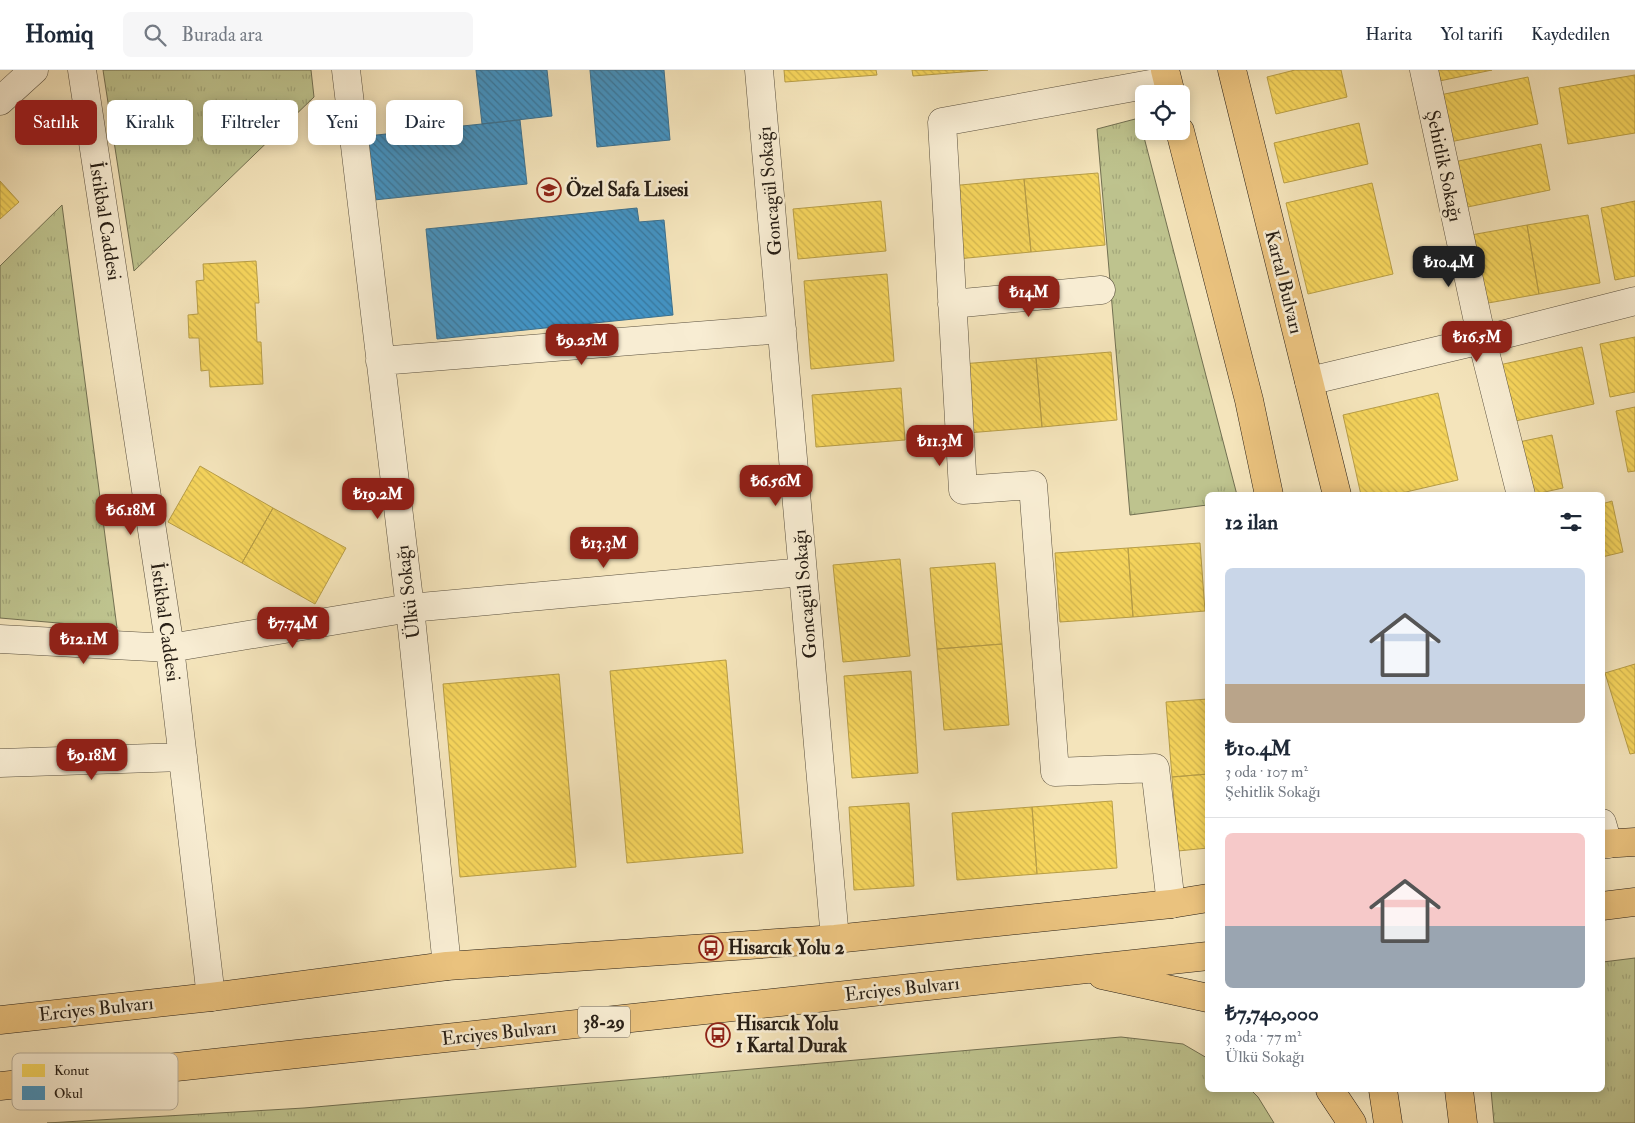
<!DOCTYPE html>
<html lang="tr">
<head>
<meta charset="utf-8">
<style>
	:root { --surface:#fff; --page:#f6f6f7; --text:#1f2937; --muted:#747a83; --line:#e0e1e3; --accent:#8f2418 }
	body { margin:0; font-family:"IM FELL Double Pica",serif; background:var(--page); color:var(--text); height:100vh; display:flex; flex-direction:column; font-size:19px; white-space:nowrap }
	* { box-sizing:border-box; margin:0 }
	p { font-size:16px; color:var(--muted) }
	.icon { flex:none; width:28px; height:28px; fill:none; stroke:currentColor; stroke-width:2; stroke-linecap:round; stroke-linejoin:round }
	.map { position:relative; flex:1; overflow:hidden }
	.panel { position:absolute; left:1205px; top:422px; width:400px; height:600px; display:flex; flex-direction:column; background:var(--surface); border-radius:8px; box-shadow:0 2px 12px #0003 }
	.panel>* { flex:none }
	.hud { position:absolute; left:15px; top:30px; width:475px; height:45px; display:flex; gap:10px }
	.controls { position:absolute; left:1135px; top:15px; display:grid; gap:10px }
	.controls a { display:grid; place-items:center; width:55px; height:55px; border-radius:8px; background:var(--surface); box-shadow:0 2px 12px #0003; font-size:25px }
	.price { position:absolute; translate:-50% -42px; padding:0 11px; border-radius:10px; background:var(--accent); color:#fff; font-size:16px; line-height:32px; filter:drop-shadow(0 1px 2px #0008) }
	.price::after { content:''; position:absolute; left:50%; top:30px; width:15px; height:11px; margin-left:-8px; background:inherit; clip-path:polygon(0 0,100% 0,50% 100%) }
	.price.active { background:#222; color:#fff }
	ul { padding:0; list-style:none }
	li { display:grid; align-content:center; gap:10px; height:265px; padding:0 20px }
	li+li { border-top:1px solid var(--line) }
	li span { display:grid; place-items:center; height:155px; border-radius:8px; color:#555 }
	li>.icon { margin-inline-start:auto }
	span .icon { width:90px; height:90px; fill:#fffc; stroke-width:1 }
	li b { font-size:21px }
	h2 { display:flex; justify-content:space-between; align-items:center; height:60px; padding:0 20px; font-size:21px }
	.tag { padding:0 18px; border-radius:8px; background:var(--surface); box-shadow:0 2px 12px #0003; font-size:18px; line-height:45px }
	.tag.active { background:var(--accent); color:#fff }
	header { display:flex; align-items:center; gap:30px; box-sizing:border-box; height:70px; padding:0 25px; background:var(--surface); border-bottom:1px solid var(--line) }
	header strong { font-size:24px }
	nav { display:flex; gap:28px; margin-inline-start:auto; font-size:18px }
	.search { width:350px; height:45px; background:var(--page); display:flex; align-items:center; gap:12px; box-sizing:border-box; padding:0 18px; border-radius:8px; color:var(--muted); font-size:19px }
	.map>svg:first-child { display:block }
	.grass { fill:url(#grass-tufts); stroke:#727052 }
	.homes { fill:url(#homes-back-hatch); stroke:#b89e47 }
	.schools { fill:url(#schools-back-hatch); stroke:#3b708f }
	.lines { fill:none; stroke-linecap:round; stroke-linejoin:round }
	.minor-casing { stroke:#5a503e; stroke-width:29 }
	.major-casing { stroke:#271e15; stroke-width:29 }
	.highway-casing { stroke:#271e15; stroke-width:29 }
	.minor { stroke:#f8edd3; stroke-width:28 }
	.major { stroke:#eac27e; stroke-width:28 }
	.highway { stroke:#eac27e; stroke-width:28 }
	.labels { text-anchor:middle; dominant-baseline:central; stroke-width:5; stroke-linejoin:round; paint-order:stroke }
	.shield { fill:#f8edd3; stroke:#665c4e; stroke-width:1 }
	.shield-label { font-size:18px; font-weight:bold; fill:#271e15 }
	.street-label { font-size:19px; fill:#271e15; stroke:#f8edd3 }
	.poi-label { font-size:19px; font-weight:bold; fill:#271e15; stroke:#f8edd3; text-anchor:start }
	.key { fill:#f8edd3; stroke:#b9af9a; stroke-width:1 }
	.key-label { font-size:14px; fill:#271e15 }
</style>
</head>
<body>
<header>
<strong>Homiq</strong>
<div class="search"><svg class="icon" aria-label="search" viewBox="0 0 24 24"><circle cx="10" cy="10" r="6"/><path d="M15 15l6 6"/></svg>Burada ara</div>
<nav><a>Harita</a><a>Yol tarifi</a><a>Kaydedilen</a></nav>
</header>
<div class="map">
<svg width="1635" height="1053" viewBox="0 0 1635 1053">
	<defs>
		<pattern id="grass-tufts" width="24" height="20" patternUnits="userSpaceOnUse" patternTransform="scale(1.25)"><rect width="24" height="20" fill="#bec38e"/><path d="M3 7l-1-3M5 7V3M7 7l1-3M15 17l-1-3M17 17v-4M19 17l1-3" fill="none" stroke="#a3a77a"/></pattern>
		<pattern id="homes-back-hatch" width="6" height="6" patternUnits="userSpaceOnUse" patternTransform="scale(1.25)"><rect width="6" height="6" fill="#f6d55c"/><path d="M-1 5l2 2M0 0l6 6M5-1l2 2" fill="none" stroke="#d3b64f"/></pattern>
		<pattern id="schools-back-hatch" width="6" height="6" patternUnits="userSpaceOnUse" patternTransform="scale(1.25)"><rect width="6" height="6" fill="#4393c3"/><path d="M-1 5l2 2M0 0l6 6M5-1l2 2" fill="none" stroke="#38779d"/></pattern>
	</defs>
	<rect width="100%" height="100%" fill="#f4e4bb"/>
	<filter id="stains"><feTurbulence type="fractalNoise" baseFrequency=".004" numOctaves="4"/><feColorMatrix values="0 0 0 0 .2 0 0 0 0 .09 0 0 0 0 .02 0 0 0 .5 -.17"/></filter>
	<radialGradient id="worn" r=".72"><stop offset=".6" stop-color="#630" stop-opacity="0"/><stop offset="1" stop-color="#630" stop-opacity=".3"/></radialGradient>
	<!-- grass -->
	<path class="grass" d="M103 0H311L314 27 134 201Z
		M1139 48 1237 425H1208L1207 435 1130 445 1097 59Z
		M62 135 117 558 0 548V196Z
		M1635 888V1053H1494L1491 1020H1602L1603 892Z
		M1121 967 1183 974 1207 988 1208 1020H1251L1258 1027 1274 1053H47L304 1038Z"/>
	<!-- homes -->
	<path class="homes" d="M784 0H876L877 5 785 12Z
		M912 0H988L913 6Z
		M1295 0H1341L1347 27 1276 44 1267 7Z
		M1428 0H1492L1430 13Z
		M1635 5V63L1568 74 1559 18Z
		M1528 7 1538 54 1445 73 1435 26Z
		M1359 53 1368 94 1284 113 1274 73Z
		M1541 74 1550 120 1458 139 1449 93Z
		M1098 103 1105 175 1031 182 1024 109Z
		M1024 109 1031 182 957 189 950 116Z
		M0 111 19 132 0 149Z
		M1372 113 1393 204 1308 224 1286 133Z
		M881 131 886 181 798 189 793 139Z
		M1635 131V206L1615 210 1601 138Z
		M1588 145 1600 213 1539 224 1527 155Z
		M1527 155 1539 224 1477 235 1465 166Z
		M256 191 259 233H255L257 272H261L263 314 210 317 209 300 201 301 199 268H189L188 245 198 244 196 211 204 210 203 194Z
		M887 204 894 291 811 299 804 211Z
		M1635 267V322L1610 327 1600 274Z
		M1582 277 1594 334 1511 352 1499 295Z
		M1111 282 1117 350 1042 357 1036 288Z
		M1036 288 1042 357 967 363 961 294Z
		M901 318 905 370 816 377 812 325Z
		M1438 323 1458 410 1393 425H1361L1343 345Z
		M1635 337V401L1628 402 1616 341Z
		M1552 365 1563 418 1531 425 1519 372Z
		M200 396 273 438 242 493 168 452Z
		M1612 431 1623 482 1602 487V434Z
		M273 438 346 478 315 534 242 493Z
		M1200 473 1205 541 1133 547 1128 478Z
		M1128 478 1133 547 1060 552 1055 483Z
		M900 489 910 586 843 592 833 495Z
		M995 493 1002 574 937 579 930 498Z
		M1002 574 1009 655 944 660 937 579Z
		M726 590 743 783 627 793 610 601Z
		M1635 594V683L1630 684 1605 603Z
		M911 601 918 703 852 708 844 606Z
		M559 604 576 797 460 807 443 614Z
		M1208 629V704L1172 707 1166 632Z
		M1208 704V778L1178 781 1172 707Z
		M1112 731 1117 798 1037 804 1032 737Z
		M909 733 914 816 854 820 849 737Z
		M1032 737 1037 804 957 810 952 743Z"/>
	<!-- schools -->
	<path class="schools" d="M476 0H547L552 46 482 54Z
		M590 0H664L670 70 597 77Z
		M520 50 527 114 374 130 367 66Z
		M637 138 639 152 664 150 673 245 437 269 426 159Z"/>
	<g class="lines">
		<!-- minor casing -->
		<g class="minor-casing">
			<path id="minor" d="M82 0 170 578 211 927
				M346 0 410 538 447 896
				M759 0 835 869
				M1424 0 1482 270 1521 425
				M1167 11 942 52 963 420 1033 415 1055 702 1155 698 1171 834
				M0 31 34 0
				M952 234 1101 220
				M380 291 782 259
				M1309 311 1482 270 1635 231
				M0 569 170 578 410 538 803 502
				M0 693 183 687
				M1602 753 1608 774"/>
		</g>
		<!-- major casing -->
		<g class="major-casing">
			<path id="major" d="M1165 0 1171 24
				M1232 0 1337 425
				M1180 61 1249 330 1269 425
				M1602 774 1635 772
				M1602 836 1635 832
				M1383 1020 1388 1053
				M1459 1020 1463 1053"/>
		</g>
		<!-- highway casing -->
		<g class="highway-casing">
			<path id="highway" d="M1102 905 1208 928
				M0 950 211 927 447 896 835 869 1171 834 1208 828
				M0 1016 1208 886
				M1330 1020 1352 1053"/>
		</g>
		<!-- minor -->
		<use href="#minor" class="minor"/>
		<!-- major -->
		<use href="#major" class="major"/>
		<!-- highway -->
		<use href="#highway" class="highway"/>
	</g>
	<!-- icons -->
	<defs>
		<g id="school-ring" transform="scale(1.25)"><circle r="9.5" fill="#f8edd3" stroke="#8f2418" stroke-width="1.5"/><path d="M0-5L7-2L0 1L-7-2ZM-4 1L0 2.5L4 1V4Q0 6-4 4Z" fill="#8f2418"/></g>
		<g id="bus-ring" transform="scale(1.25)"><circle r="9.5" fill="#f8edd3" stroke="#8f2418" stroke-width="1.5"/><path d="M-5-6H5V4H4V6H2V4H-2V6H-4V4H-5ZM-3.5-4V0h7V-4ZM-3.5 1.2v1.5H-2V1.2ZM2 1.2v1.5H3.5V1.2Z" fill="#8f2418"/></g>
	</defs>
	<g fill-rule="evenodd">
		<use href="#school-ring" x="549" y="120"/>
		<use href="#bus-ring" x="711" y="878"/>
		<use href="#bus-ring" x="718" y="965"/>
	</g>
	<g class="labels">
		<!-- shield labels -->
		<rect class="shield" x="578" y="936.5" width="52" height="31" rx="4"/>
		<g class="shield-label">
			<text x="604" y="952">38-29</text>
		</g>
		<!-- street labels -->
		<g class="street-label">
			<text transform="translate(1444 96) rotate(78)">Şehitlik Sokağı</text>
			<text transform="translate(770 121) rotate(-95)">Goncagül Sokağı</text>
			<text transform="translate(105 151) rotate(81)">İstikbal Caddesi</text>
			<text transform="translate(1284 212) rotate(76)">Kartal Bulvarı</text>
			<text transform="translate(408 522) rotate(-97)">Ülkü Sokağı</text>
			<text transform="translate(805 524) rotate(-95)">Goncagül Sokağı</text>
			<text transform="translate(165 552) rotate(82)">İstikbal Caddesi</text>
			<text transform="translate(902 919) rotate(-6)">Erciyes Bulvarı</text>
			<text transform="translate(96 939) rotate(-6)">Erciyes Bulvarı</text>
			<text transform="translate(499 963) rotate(-6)">Erciyes Bulvarı</text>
		</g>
		<!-- poi labels -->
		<g class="poi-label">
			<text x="566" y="120">Özel Safa Lisesi</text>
			<text x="728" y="878">Hisarcık Yolu 2</text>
			<text x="736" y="954">Hisarcık Yolu<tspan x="736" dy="22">1 Kartal Durak</tspan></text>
		</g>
	</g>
	<!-- legend -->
	<rect x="12" y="983" width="166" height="57" rx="8" class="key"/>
	<rect x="22" y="994" width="23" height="13" fill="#f6d55c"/>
	<rect x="22" y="1016" width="23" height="14" fill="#4393c3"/>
	<g class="key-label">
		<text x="54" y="1005">Konut</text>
		<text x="54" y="1028">Okul</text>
	</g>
	<rect width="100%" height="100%" filter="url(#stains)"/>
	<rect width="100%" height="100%" fill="url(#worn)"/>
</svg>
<div class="controls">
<a><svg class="icon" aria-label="locate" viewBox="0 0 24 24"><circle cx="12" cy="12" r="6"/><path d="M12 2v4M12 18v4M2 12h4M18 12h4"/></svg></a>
</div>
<b class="price active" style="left:1449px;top:218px">₺10.4M</b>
<b class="price" style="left:1029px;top:248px">₺14M</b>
<b class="price" style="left:1477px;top:293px">₺16.5M</b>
<b class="price" style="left:582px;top:296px">₺9.25M</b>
<b class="price" style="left:940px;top:397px">₺11.3M</b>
<b class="price" style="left:776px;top:437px">₺6.56M</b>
<b class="price" style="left:378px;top:450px">₺19.2M</b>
<b class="price" style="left:131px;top:466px">₺6.18M</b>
<b class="price" style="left:604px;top:499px">₺13.3M</b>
<b class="price" style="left:293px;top:579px">₺7.74M</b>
<b class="price" style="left:84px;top:595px">₺12.1M</b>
<b class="price" style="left:92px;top:711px">₺9.18M</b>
<div class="hud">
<a class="tag active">Satılık</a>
<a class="tag">Kiralık</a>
<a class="tag">Filtreler</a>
<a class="tag">Yeni</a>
<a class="tag">Daire</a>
</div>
<section class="panel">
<h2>12 ilan<svg class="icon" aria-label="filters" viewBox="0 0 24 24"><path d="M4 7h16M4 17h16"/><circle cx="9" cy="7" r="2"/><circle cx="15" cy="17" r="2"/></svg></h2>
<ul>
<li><span style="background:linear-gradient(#c9d6e8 75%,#b9a48a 0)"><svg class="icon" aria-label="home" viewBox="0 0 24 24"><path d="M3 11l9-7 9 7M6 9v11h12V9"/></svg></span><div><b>₺10.4M</b><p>3 oda · 107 m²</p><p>Şehitlik Sokağı</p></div></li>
<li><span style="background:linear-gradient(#f6c9c9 60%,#9aa5b1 0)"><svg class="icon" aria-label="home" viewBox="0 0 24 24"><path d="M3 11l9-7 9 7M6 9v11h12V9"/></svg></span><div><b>₺7,740,000</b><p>3 oda · 77 m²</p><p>Ülkü Sokağı</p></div></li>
</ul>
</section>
</div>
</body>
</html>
